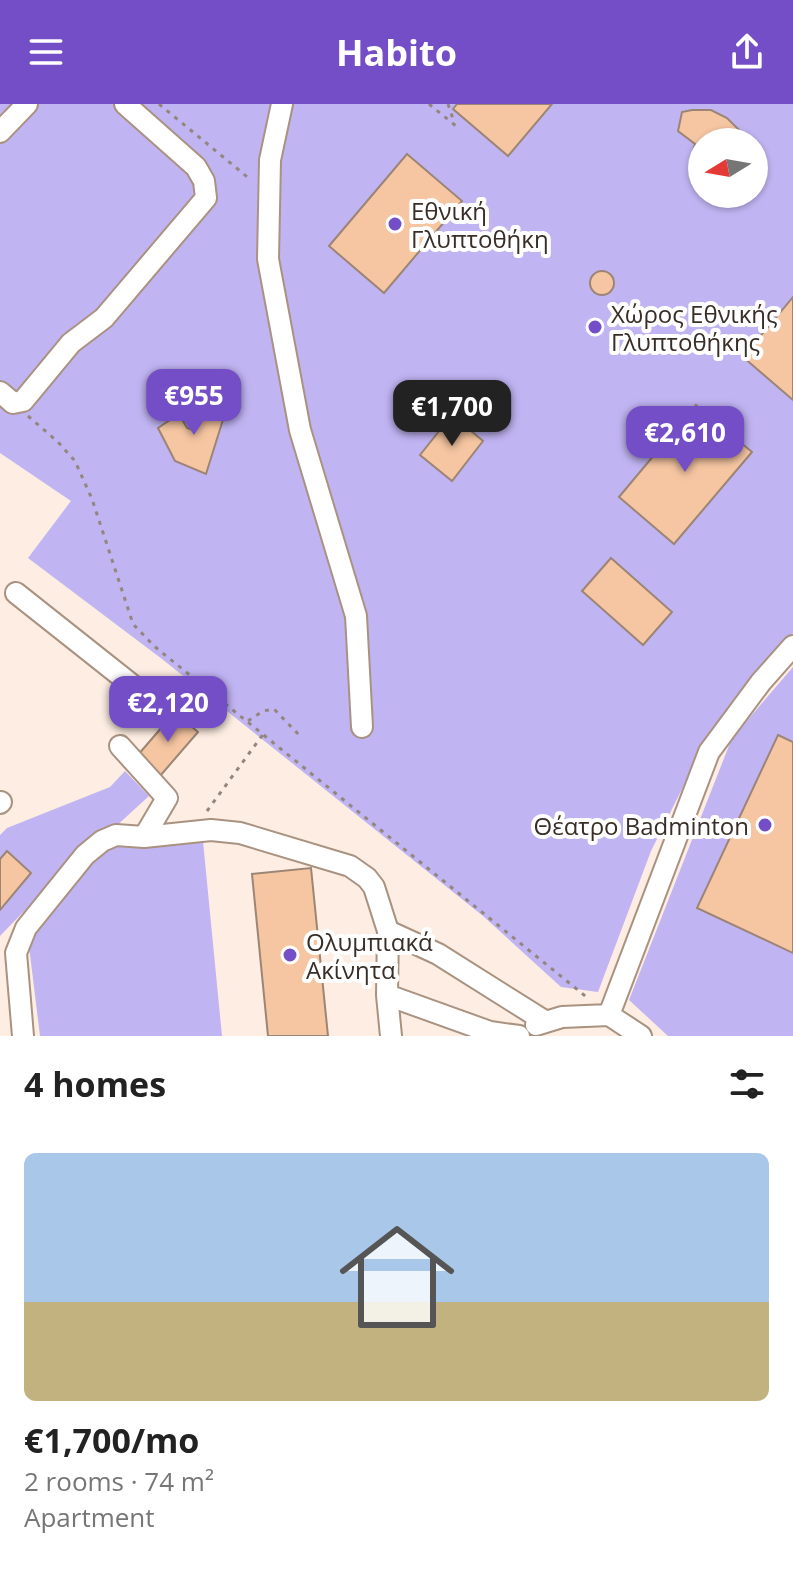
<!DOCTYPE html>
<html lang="en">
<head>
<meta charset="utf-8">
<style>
	:root { --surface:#fff; --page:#f6f6f6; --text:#222; --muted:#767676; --accent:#744ec7 }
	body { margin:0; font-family:"Open Sans",sans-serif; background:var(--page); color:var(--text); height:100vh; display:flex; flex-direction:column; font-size:30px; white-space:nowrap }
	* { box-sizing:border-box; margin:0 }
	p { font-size:26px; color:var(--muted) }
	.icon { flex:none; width:44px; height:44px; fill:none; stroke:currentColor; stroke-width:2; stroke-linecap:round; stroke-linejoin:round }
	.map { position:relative; height:932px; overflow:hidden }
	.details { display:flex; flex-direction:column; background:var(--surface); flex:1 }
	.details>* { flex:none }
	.needle { width:52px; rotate:259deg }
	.tools { position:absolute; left:688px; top:24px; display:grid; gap:16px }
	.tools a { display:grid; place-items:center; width:80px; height:80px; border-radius:50%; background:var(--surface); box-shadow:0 2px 6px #0004; font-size:40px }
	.price { position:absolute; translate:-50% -68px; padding:0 18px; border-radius:16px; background:var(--accent); color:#fff; font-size:26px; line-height:52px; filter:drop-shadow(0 2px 4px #0008) }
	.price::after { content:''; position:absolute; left:50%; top:48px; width:24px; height:18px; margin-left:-12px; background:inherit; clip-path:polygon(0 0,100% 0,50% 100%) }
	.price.on { background:#222; color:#fff }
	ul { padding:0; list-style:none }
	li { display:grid; align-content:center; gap:16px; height:424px; padding:0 24px }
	li span { display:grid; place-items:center; height:248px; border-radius:12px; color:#555 }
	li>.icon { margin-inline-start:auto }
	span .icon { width:144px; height:144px; fill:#fffc; stroke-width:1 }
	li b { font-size:34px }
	h2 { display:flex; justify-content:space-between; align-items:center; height:96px; padding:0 24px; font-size:34px }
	header { display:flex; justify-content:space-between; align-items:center; height:104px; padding:0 24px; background:var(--accent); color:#fff; font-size:36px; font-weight:700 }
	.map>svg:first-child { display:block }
	.green { fill:#c1b4f3; fill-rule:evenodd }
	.building { fill:#f6c6a2; stroke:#9c8574; stroke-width:2 }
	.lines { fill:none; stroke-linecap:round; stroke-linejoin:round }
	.minor-casing { stroke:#a99280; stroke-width:24 }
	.path { stroke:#93867d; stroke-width:3; stroke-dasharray:4 6; stroke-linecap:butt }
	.minor { stroke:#fff; stroke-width:20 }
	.poi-dot { fill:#744ec7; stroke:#fff; stroke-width:3 }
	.labels { text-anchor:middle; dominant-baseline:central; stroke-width:8; stroke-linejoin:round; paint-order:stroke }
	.poi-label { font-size:24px; fill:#382e27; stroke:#fff; text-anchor:start }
</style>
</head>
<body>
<header><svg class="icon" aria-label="menu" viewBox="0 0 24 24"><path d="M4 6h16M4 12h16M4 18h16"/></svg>Habito<svg class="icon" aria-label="share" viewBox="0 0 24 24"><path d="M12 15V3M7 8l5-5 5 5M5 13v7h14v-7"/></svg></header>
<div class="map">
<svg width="793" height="932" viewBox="0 0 793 932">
	<rect width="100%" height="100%" fill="#fdede2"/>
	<!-- green -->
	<path class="green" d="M0 0H793V529L733 603 699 651 651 747 598 888 561 883 483 812 162 555 28 454 71 397 0 349ZM702 38H754V90H702Z
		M793 563V932H668L629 896 732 634Z
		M125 667 149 692 29 802 0 832V731L7 724 110 683Z
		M202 727 222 932H40L27 826 102 740Z"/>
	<!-- building -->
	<path class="building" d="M457 0H552L508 52 453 5Z
		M692 6H711L727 14 740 27 744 38H702V61L699 60 692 52 695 40 678 27 682 8Z
		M407 50 462 97 384 189 329 142Z
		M590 179a12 12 0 1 1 24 0a12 12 0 1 1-24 0Z
		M793 193V296L743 253Z
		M201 298 226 306 206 370 175 357 158 324 179 310 187 324 193 326Z
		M696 301 752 348 674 440 619 393Z
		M452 311 483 337 452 377 420 351Z
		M611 454 672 508 643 541 582 487Z
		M175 608 198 628 160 672 137 652Z
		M778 631 793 638V849L697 804Z
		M7 747 31 769 0 806V755Z
		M311 764 328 932H268L252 770Z"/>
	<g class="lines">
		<!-- minor casing -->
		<g class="minor-casing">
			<path id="minor" d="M282 0 270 56 268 155 300 326 356 512 362 623
				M0 28 27 0
				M0 288 13 299 23 297 71 239 104 214 206 94 204 77 196 63 125 0
				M16 489 156 600
				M120 642 167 694 144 733
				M0 699 1 698
				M388 827 438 850 546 918
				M387 891 391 932
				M609 911 709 648 761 578 793 542
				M609 911 641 932
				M536 921 562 913 609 911
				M23 932 16 849 26 824 85 751 102 737 116 731 144 733 211 726 240 729 350 762 367 774 374 783 388 827 387 891 490 928 519 932"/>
		</g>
		<!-- path -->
		<path class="path" d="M159 0 251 76
			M429 0 456 22
			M448 0 454 18
			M28 312 58 338 75 357 92 395 133 520 154 542 589 895
			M248 617 263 607 274 605 302 634
			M207 707 264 629"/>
		<!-- minor -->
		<use href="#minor" class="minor"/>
	</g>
	<!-- markers -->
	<g class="poi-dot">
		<circle cx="395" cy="120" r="8"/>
		<circle cx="595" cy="223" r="8"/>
		<circle cx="765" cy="721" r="8"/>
		<circle cx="290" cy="851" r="8"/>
	</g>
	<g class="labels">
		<!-- poi labels -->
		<g class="poi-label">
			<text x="411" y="106">Εθνική<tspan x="411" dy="28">Γλυπτοθήκη</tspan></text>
			<text x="611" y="209">Χώρος Εθνικής<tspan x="611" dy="28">Γλυπτοθήκης</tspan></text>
			<text x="749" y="721" text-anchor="end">Θέατρο Badminton</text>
			<text x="306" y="837">Ολυμπιακά<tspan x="306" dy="28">Ακίνητα</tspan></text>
		</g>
	</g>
</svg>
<div class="tools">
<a><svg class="needle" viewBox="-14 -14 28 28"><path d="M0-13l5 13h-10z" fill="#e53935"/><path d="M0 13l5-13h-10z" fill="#767676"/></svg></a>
</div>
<b class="price" style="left:194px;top:333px">€955</b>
<b class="price on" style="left:452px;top:344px">€1,700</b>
<b class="price" style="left:685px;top:370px">€2,610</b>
<b class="price" style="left:168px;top:640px">€2,120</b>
</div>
<section class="details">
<h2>4 homes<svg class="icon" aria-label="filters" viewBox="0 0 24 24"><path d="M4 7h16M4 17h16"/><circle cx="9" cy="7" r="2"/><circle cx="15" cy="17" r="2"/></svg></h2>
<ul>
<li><span style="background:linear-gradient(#a9c7e8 60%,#c2b280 0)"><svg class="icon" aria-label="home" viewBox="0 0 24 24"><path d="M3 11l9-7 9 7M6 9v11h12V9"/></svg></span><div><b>€1,700/mo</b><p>2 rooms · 74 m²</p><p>Apartment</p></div></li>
</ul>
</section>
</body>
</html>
